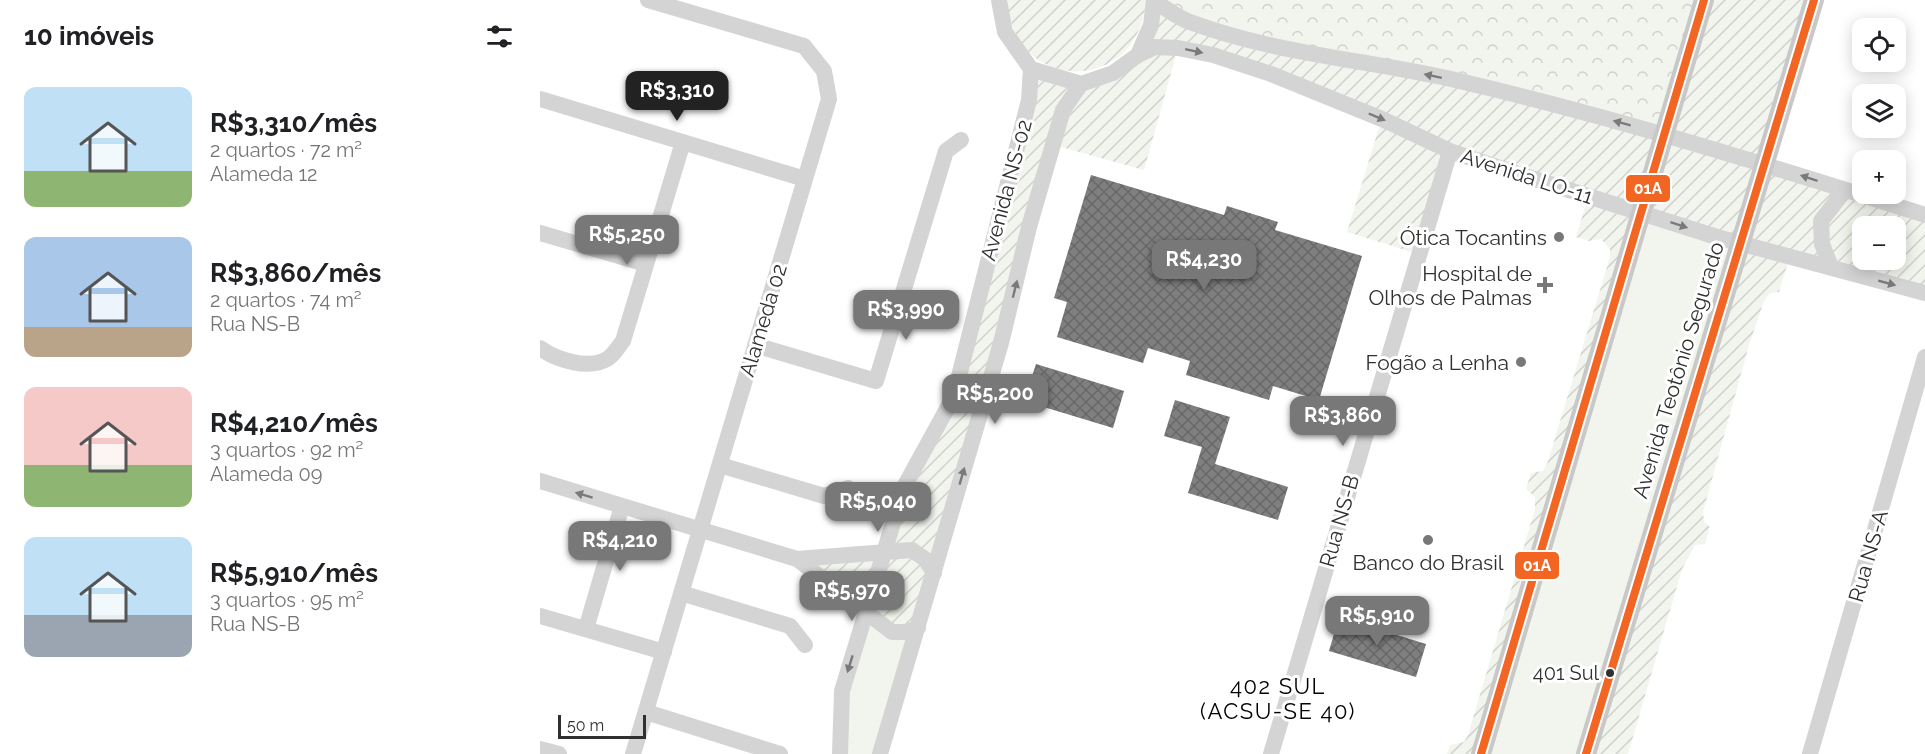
<!DOCTYPE html>
<html lang="pt">
<head>
<meta charset="utf-8">
<style>
	:root { --surface:#fff; --page:#f6f6f6; --text:#202124; --muted:#757577; --accent:#787878 }
	body { margin:0; font-family:Raleway,sans-serif; background:var(--page); color:var(--text); height:100vh; display:flex; flex-direction:column; font-size:22px; white-space:nowrap }
	* { box-sizing:border-box; margin:0 }
	p { font-size:20px; color:var(--muted) }
	.icon { flex:none; width:33px; height:33px; fill:none; stroke:currentColor; stroke-width:2; stroke-linecap:round; stroke-linejoin:round }
	.map { position:relative; flex:1; overflow:hidden }
	.details { display:flex; flex-direction:column; background:var(--surface); width:540px }
	.details>* { flex:none }
	.controls { position:absolute; left:1312px; top:18px; display:grid; gap:12px }
	.controls a { display:grid; place-items:center; width:54px; height:54px; border-radius:12px; background:var(--surface); box-shadow:0 3px 15px #0003; font-size:30px }
	.scale { position:absolute; left:18px; bottom:15px; width:88px; box-sizing:border-box; padding-left:6px; border:3px solid #303030; border-top:0; font-size:16px; line-height:21px; white-space:nowrap; color:#303030; -webkit-text-stroke:4px #fff; paint-order:stroke }
	.price { position:absolute; translate:-50% -51px; padding:0 14px; border-radius:12px; background:var(--accent); color:#fff; font-size:20px; line-height:39px; filter:drop-shadow(0 2px 3px #0008) }
	.price::after { content:''; position:absolute; left:50%; top:36px; width:18px; height:14px; margin-left:-9px; background:inherit; clip-path:polygon(0 0,100% 0,50% 100%) }
	.price.current { background:#222; color:#fff }
	ul { padding:0; list-style:none }
	li { display:flex; align-items:center; gap:18px; height:150px; padding:0 24px }
	li span { display:grid; place-items:center; flex:none; width:168px; height:120px; border-radius:12px; color:#555 }
	li>.icon { margin-inline-start:auto }
	span .icon { width:72px; height:72px; fill:#fffc; stroke-width:1 }
	li b { font-size:26px }
	h2 { display:flex; justify-content:space-between; align-items:center; height:72px; padding:0 24px; font-size:26px }
	main { display:flex; flex:1; min-height:0 }
	.map>svg:first-child { display:block }
	.grass { fill:#f1f5ed }
	.forest { fill:url(#forest-crowns) }
	.garden { fill:url(#garden-furrows); fill-rule:evenodd }
	.building { fill:url(#building-cross-hatch) }
	.lines { fill:none; stroke-linecap:round; stroke-linejoin:round }
	.minor { stroke:#d4d4d4; stroke-width:16 }
	.major { stroke:#c8c8c8; stroke-width:20 }
	.bus-1-casing { stroke:#fff; stroke-width:12 }
	.bus-1 { stroke:#f26522; stroke-width:8 }
	.oneway { fill:#7a7a7a }
	.poi-dot { fill:#787878; stroke:#fff; stroke-width:2 }
	.bus-dot { fill:#303030; stroke:#fff; stroke-width:2 }
	.labels { text-anchor:middle; dominant-baseline:central; stroke-width:6; stroke-linejoin:round; paint-order:stroke }
	.bus-label { font-size:20px; fill:#303030; stroke:#fff; text-anchor:end }
	.street-label { font-size:21px; fill:#303030; stroke:#fff }
	.poi-label { font-size:21px; fill:#303030; stroke:#fff; text-anchor:end }
	.neighbourhood-label { font-size:22px; letter-spacing:1.5px; fill:#000; stroke:#fff }
	.line-badge { stroke:#fff; stroke-width:2 }
	.badge-label { font-size:16px; text-anchor:middle; font-weight:bold; fill:#fff }
</style>
</head>
<body>
<main>
<section class="details">
<h2>10 imóveis<svg class="icon" aria-label="filters" viewBox="0 0 24 24"><path d="M4 7h16M4 17h16"/><circle cx="9" cy="7" r="2"/><circle cx="15" cy="17" r="2"/></svg></h2>
<ul>
<li><span style="background:linear-gradient(#bfe0f5 70%,#8fb573 0)"><svg class="icon" aria-label="home" viewBox="0 0 24 24"><path d="M3 11l9-7 9 7M6 9v11h12V9"/></svg></span><div><b>R$3,310/mês</b><p>2 quartos · 72 m²</p><p>Alameda 12</p></div></li>
<li><span style="background:linear-gradient(#a9c7e8 75%,#b9a48a 0)"><svg class="icon" aria-label="home" viewBox="0 0 24 24"><path d="M3 11l9-7 9 7M6 9v11h12V9"/></svg></span><div><b>R$3,860/mês</b><p>2 quartos · 74 m²</p><p>Rua NS-B</p></div></li>
<li><span style="background:linear-gradient(#f6c9c9 65%,#8fb573 0)"><svg class="icon" aria-label="home" viewBox="0 0 24 24"><path d="M3 11l9-7 9 7M6 9v11h12V9"/></svg></span><div><b>R$4,210/mês</b><p>3 quartos · 92 m²</p><p>Alameda 09</p></div></li>
<li><span style="background:linear-gradient(#bfe0f5 65%,#9aa5b1 0)"><svg class="icon" aria-label="home" viewBox="0 0 24 24"><path d="M3 11l9-7 9 7M6 9v11h12V9"/></svg></span><div><b>R$5,910/mês</b><p>3 quartos · 95 m²</p><p>Rua NS-B</p></div></li>
</ul>
</section>
<div class="map">
<svg width="1385" height="754" viewBox="0 0 1385 754">
	<defs>
		<pattern id="forest-crowns" width="20" height="18" patternUnits="userSpaceOnUse" patternTransform="scale(1.5)"><rect width="20" height="18" fill="#f1f5ed"/><path d="M2 6a3 3 0 1 1 6 0M12 15a3 3 0 1 1 6 0" fill="none" stroke="#cfd2cc"/></pattern>
		<pattern id="garden-furrows" width="10" height="10" patternUnits="userSpaceOnUse" patternTransform="scale(1.5)"><rect width="10" height="10" fill="#f1f5ed"/><path d="M-1 1l2-2M0 10L10 0M9 11l2-2" fill="none" stroke="#cfd2cc"/></pattern>
		<pattern id="building-cross-hatch" width="8" height="8" patternUnits="userSpaceOnUse" patternTransform="scale(1.5)"><rect width="8" height="8" fill="#7f7f7f"/><path d="M0 0l8 8M0 8l8-8" fill="none" stroke="#686868"/></pattern>
	</defs>
	<rect width="100%" height="100%" fill="#fff"/>
	<!-- grass -->
	<path class="grass" d="M1102 213 1201 243 1045 754H941Z
		M326 612 378 628 340 754H300L302 691Z"/>
	<!-- forest -->
	<path class="forest" d="M614 0H1164L1126 135 728 44Z"/>
	<!-- garden -->
	<path class="garden" d="M468 0H606C599 97 471 93 468 0Z
		M1164 0H1274L1225 164 1385 215V293L1250 256 1239 292 1230 293 1224 301 1209 345 1163 512 1164 522 1170 527 1165 544 1155 545 1142 569 1088 754H1047L1201 243 1103 213 941 754H907L910 745 924 742 928 735 995 509V497L986 489 991 473 1003 471 1007 464 1070 257V249L1061 239 1049 241 1036 237 1048 197 910 151 878 254 807 232 841 121 638 48 604 170 514 145 378 628 366 632 258 559 345 550 364 487 414 396 491 69 535 84 598 55 615 2 648 22 1125 135ZM1323 226H1356V260H1323Z"/>
	<!-- building -->
	<path class="building" d="M551 175 684 215 687 206 738 222 735 230 822 256 779 400 733 386 729 400 646 375 650 361 608 348 603 363 517 337 527 302 514 298Z
		M496 364 584 391 573 428 484 401Z
		M635 400 690 417 675 464 748 487 738 520 648 493 662 447 624 436Z
		M799 617 886 644 876 677 789 651Z"/>
	<g class="lines">
		<!-- minor -->
		<path class="minor" d="M459 0 465 32 491 69 541 84 573 73 598 55 611 25 614 0
			M615 2C626 8 638 18 650 22 733 53 825 60 911 79 1071 116 1228 165 1385 215
			M598 55 615 47 638 48 673 55 731 74 842 119 910 151 969 171 1177 237 1385 293
			M0 99 265 179
			M0 233 106 264
			M1291 267 1282 244 1281 221 1305 190
			M215 345 336 381 406 151 421 140
			M0 348C16 360 49 370 67 359 73 356 78 347 83 341L143 142
			M180 465 284 496 308 488
			M0 481 257 559 352 632H366L378 628
			M257 559 372 550 385 559 394 573
			M141 593 250 626 265 645
			M0 616 124 652
			M46 629 82 506
			M106 712 240 754
			M0 749 19 754
			M93 754 289 99 284 71 264 46 108 0
			M300 754 302 691 364 487 414 396 489 100 491 69
			M340 754 461 343 489 227 523 110 541 84
			M731 754 910 151
			M1270 754 1385 357"/>
		<!-- major -->
		<path class="major" d="M941 754 1164 0
			M1046 754 1274 0"/>
		<!-- bus-1 casing -->
		<g class="bus-1-casing">
			<path id="bus-1" d="M941 754 1164 0
				M1046 754 1274 0"/>
		</g>
		<!-- bus-1 -->
		<use href="#bus-1" class="bus-1"/>
	</g>
	<!-- one-way arrows -->
	<defs><path id="oneway-solid" d="M-6-.8H1V-3.2L6.5 0L1 3.2V.8H-6Z" transform="scale(1.5)"/></defs>
	<g class="oneway">
		<use href="#oneway-solid" transform="translate(654 51) rotate(12)"/>
		<use href="#oneway-solid" transform="translate(893 76) rotate(-168)"/>
		<use href="#oneway-solid" transform="translate(837 117) rotate(23)"/>
		<use href="#oneway-solid" transform="translate(1082 123) rotate(-165)"/>
		<use href="#oneway-solid" transform="translate(1269 178) rotate(-162)"/>
		<use href="#oneway-solid" transform="translate(1139 225) rotate(18)"/>
		<use href="#oneway-solid" transform="translate(1347 283) rotate(15)"/>
		<use href="#oneway-solid" transform="translate(475 289) rotate(-76)"/>
		<use href="#oneway-solid" transform="translate(422 476) rotate(-74)"/>
		<use href="#oneway-solid" transform="translate(44 495) rotate(-163)"/>
		<use href="#oneway-solid" transform="translate(310 664) rotate(107)"/>
	</g>
	<!-- markers -->
	<g class="poi-dot">
		<circle cx="1019" cy="237" r="6"/>
		<path d="M1002 276h6v6h6v6h-6v6h-6v-6h-6v-6h6z"/>
		<circle cx="981" cy="362" r="6"/>
		<circle cx="888" cy="540" r="6"/>
	</g>
	<circle class="bus-dot" cx="1070" cy="673" r="5"/>
	<g class="labels">
		<!-- bus labels -->
		<g class="bus-label">
			<text x="1059" y="673">401 Sul</text>
		</g>
		<!-- street labels -->
		<g class="street-label">
			<text transform="translate(987 176) rotate(18)">Avenida LO-11</text>
			<text transform="translate(466 190) rotate(-75)">Avenida NS-02</text>
			<text transform="translate(223 320) rotate(-73)">Alameda 02</text>
			<text transform="translate(1138 370) rotate(-73)">Avenida Teotônio Segurado</text>
			<text transform="translate(799 521) rotate(-74)">Rua NS-B</text>
			<text transform="translate(1328 556) rotate(-74)">Rua NS-A</text>
		</g>
		<!-- poi labels -->
		<g class="poi-label">
			<text x="1007" y="237">Ótica Tocantins</text>
			<text x="992" y="273">Hospital de<tspan x="992" dy="24">Olhos de Palmas</tspan></text>
			<text x="969" y="362">Fogão a Lenha</text>
			<text x="888" y="562" text-anchor="middle">Banco do Brasil</text>
		</g>
		<!-- neighbourhood labels -->
		<g class="neighbourhood-label">
			<text x="738" y="686">402 SUL<tspan x="738" dy="25">(ACSU-SE 40)</tspan></text>
		</g>
	</g>
	<g class="line-badge">
		<rect x="1085" y="174" width="46" height="29" rx="6" fill="#f26522"/>
		<rect x="974" y="551" width="46" height="29" rx="6" fill="#f26522"/>
	</g>
	<g class="badge-label">
		<text x="1108" y="194">01A</text>
		<text x="997" y="571">01A</text>
	</g>
</svg>
<div class="controls">
<a><svg class="icon" aria-label="locate" viewBox="0 0 24 24"><circle cx="12" cy="12" r="6"/><path d="M12 2v4M12 18v4M2 12h4M18 12h4"/></svg></a>
<a><svg class="icon" aria-label="layers" viewBox="0 0 24 24"><path d="M12 4l9 5-9 5-9-5zM3 14l9 5 9-5"/></svg></a>
<a>+</a>
<a>−</a>
</div>
<div class="scale">50 m</div>
<b class="price current" style="left:137px;top:122px">R$3,310</b>
<b class="price" style="left:87px;top:266px">R$5,250</b>
<b class="price" style="left:664px;top:291px">R$4,230</b>
<b class="price" style="left:366px;top:341px">R$3,990</b>
<b class="price" style="left:455px;top:425px">R$5,200</b>
<b class="price" style="left:803px;top:447px">R$3,860</b>
<b class="price" style="left:338px;top:533px">R$5,040</b>
<b class="price" style="left:80px;top:572px">R$4,210</b>
<b class="price" style="left:312px;top:622px">R$5,970</b>
<b class="price" style="left:837px;top:647px">R$5,910</b>
</div>
</main>
</body>
</html>
